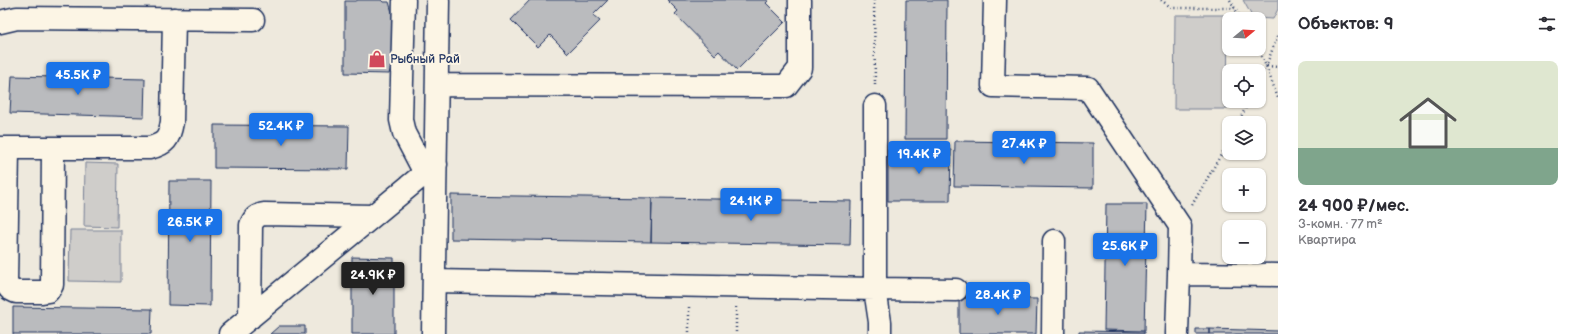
<!DOCTYPE html>
<html lang="ru">
<head>
<meta charset="utf-8">
<style>
	:root { --surface:#fff; --page:#f2f2f3; --text:#2b2b33; --muted:#7c7c81; --line:#e1e1e2; --accent:#1a73e8 }
	body { margin:0; font-family:"Balsamiq Sans",sans-serif; background:var(--page); color:var(--text); height:100vh; display:flex; flex-direction:column; font-size:15px; white-space:nowrap }
	* { box-sizing:border-box; margin:0 }
	p { font-size:13px; color:var(--muted) }
	.icon { flex:none; width:22px; height:22px; fill:none; stroke:currentColor; stroke-width:2; stroke-linecap:round; stroke-linejoin:round }
	.map { position:relative; flex:1; overflow:hidden }
	.details { display:flex; flex-direction:column; background:var(--surface); width:300px }
	.details>* { flex:none }
	.needle { width:26px; rotate:72deg }
	.controls { position:absolute; left:1222px; top:12px; display:grid; gap:8px }
	.controls a { display:grid; place-items:center; width:44px; height:44px; border-radius:8px; background:var(--surface); box-shadow:0 1px 3px #0004; font-size:20px }
	.price { position:absolute; translate:-50% -34px; padding:0 9px; border-radius:4px; background:var(--accent); color:#fff; font-size:13px; line-height:26px; filter:drop-shadow(0 1px 2px #0008) }
	.price::after { content:''; position:absolute; left:50%; top:24px; width:12px; height:9px; margin-left:-6px; background:inherit; clip-path:polygon(0 0,100% 0,50% 100%) }
	.price.selected { background:#222; color:#fff }
	ul { padding:0; list-style:none }
	li { display:grid; align-content:center; gap:8px; height:212px; padding:0 20px }
	li+li { border-top:1px solid var(--line) }
	li span { display:grid; place-items:center; height:124px; border-radius:8px; color:#555 }
	li>.icon { margin-inline-start:auto }
	span .icon { width:72px; height:72px; fill:#fffc; stroke-width:1 }
	li b { font-size:17px }
	h2 { display:flex; justify-content:space-between; align-items:center; height:48px; padding:0 20px; font-size:17px }
	main { display:flex; flex:1; min-height:0 }
	.map>svg:first-child { display:block }
	.green { fill:#cfcdca; stroke:#757e94 }
	.building { fill:#babbbe; stroke:#1b2f5e }
	.lines { fill:none; stroke-linecap:round; stroke-linejoin:round }
	.minor-casing { stroke:#1b2f5e; stroke-width:25 }
	.path { stroke:#1b2f5e; stroke-width:2.5; stroke-dasharray:1 3; stroke-linecap:butt }
	.minor { stroke:#fcf5e5; stroke-width:22 }
	.labels { text-anchor:middle; dominant-baseline:central; stroke-width:4; stroke-linejoin:round; paint-order:stroke }
	.poi-label { font-size:12px; fill:#1b2f5e; stroke:#fcf5e5; text-anchor:start }
</style>
</head>
<body>
<main>
<div class="map">
<svg width="1278" height="334" viewBox="0 0 1278 334">
	<rect width="100%" height="100%" fill="#eee9dd"/>
	<filter id="ink" filterUnits="userSpaceOnUse"><feTurbulence type="fractalNoise" baseFrequency=".025" numOctaves="2"/><feDisplacementMap in="SourceGraphic" scale="8" xChannelSelector="R" yChannelSelector="G"/><feConvolveMatrix kernelMatrix="1 2 1 2 8 2 1 2 1" color-interpolation-filters="sRGB"/></filter>
	<g filter="url(#ink)">
		<!-- green -->
		<path class="green" d="M1243 0H1278V9L1273 19 1253 18Z
			M1175 15H1228L1227 109H1174Z
			M85 163 118 164 117 227 84 226Z
			M70 230H121V282L69 281Z"/>
		<!-- building -->
		<path class="building" d="M358 0H381L383 2H389L393 16 392 62 389 74 345 73V1H356Z
			M530 0H608L593 15 600 21 568 53 550 35 538 47 511 20Z
			M667 0H769L766 3 785 22 737 70 719 51 715 55 675 14 678 11Z
			M906 0H947L946 139H905Z
			M12 76 145 79 144 117 10 113Z
			M214 125 349 126 348 169 214 168Z
			M955 141 1093 143V188L954 186Z
			M888 150H951L950 201H888Z
			M169 181H211L210 306 168 305Z
			M451 195 652 198 651 242 451 239Z
			M652 198 851 201 850 245 651 242Z
			M1106 204H1147L1144 331 1104 330Z
			M352 257 394 258V334H352Z
			M959 298 1037 299 1036 334H959Z
			M13 307 152 309 151 334H13Z
			M279 326H305V334H270Z
			M1196 329H1210V334H1196Z
			M1210 329 1278 331V334H1210Z
			M1079 331 1144 332V334H1079Z"/>
		<g class="lines">
			<!-- minor casing -->
			<g class="minor-casing">
				<path id="minor" d="M404 0 401 120 404 133 425 173
					M995 0 993 86 1088 88 1180 226 1179 274
					M0 22 17 18 253 20
					M437 85 786 86 800 68V0
					M875 106V289L956 290
					M0 148H149C166 144 169 139 172 122L174 19
					M8 148 6 284 10 289 16 292H42L48 291 52 285 53 148
					M434 281 875 289 880 322V334
					M250 318 251 225C254 218 257 215 265 214L373 216
					M230 334 436 164
					M433 334 438 0
					M1053 334 1054 241
					M1177 334 1179 274 1278 275"/>
			</g>
			<!-- path -->
			<path class="path" d="M874 0 875 85
				M1161 0 1172 8H1235
				M1230 0 1241 19
				M1257 49 1266 66 1278 98
				M1267 66 1278 67
				M1259 81 1266 66 1278 35
				M1238 123 1249 101
				M1192 205 1229 141
				M689 307V334
				M736 307V334"/>
			<!-- minor -->
			<use href="#minor" class="minor"/>
		</g>
	</g>
	<!-- icons -->
	<defs>
		<g id="shop-bare" transform="scale(1.38)"><path d="M-5-2.5h2.3a2.7 3.5 0 0 1 5.4 0H5L5.5 6h-11ZM-1.5-2.5h3a1.5 2.3 0 0 0-3 0Z" fill="#d1495b" stroke="#fcf5e5" stroke-width="2.5" paint-order="stroke"/></g>
	</defs>
	<g fill-rule="evenodd">
		<use href="#shop-bare" x="377" y="59"/>
	</g>
	<g class="labels">
		<!-- poi labels -->
		<g class="poi-label">
			<text x="390" y="59">Рыбный Рай</text>
		</g>
	</g>
</svg>
<div class="controls">
<a><svg class="needle" viewBox="-14 -14 28 28"><path d="M0-13l5 13h-10z" fill="#e53935"/><path d="M0 13l5-13h-10z" fill="#7c7c81"/></svg></a>
<a><svg class="icon" aria-label="locate" viewBox="0 0 24 24"><circle cx="12" cy="12" r="6"/><path d="M12 2v4M12 18v4M2 12h4M18 12h4"/></svg></a>
<a><svg class="icon" aria-label="layers" viewBox="0 0 24 24"><path d="M12 4l9 5-9 5-9-5zM3 14l9 5 9-5"/></svg></a>
<a>+</a>
<a>−</a>
</div>
<b class="price" style="left:78px;top:96px">45.5K ₽</b>
<b class="price" style="left:281px;top:147px">52.4K ₽</b>
<b class="price" style="left:1024px;top:165px">27.4K ₽</b>
<b class="price" style="left:919px;top:175px">19.4K ₽</b>
<b class="price" style="left:751px;top:222px">24.1K ₽</b>
<b class="price" style="left:190px;top:243px">26.5K ₽</b>
<b class="price" style="left:1125px;top:267px">25.6K ₽</b>
<b class="price selected" style="left:373px;top:296px">24.9K ₽</b>
<b class="price" style="left:998px;top:316px">28.4K ₽</b>
</div>
<section class="details">
<h2>Объектов: 9<svg class="icon" aria-label="filters" viewBox="0 0 24 24"><path d="M4 7h16M4 17h16"/><circle cx="9" cy="7" r="2"/><circle cx="15" cy="17" r="2"/></svg></h2>
<ul>
<li><span style="background:linear-gradient(#dfe7d0 70%,#7fa58c 0)"><svg class="icon" aria-label="home" viewBox="0 0 24 24"><path d="M3 11l9-7 9 7M6 9v11h12V9"/></svg></span><div><b>24 900 ₽/мес.</b><p>3-комн. · 77 m²</p><p>Квартира</p></div></li>
</ul>
</section>
</main>
</body>
</html>
